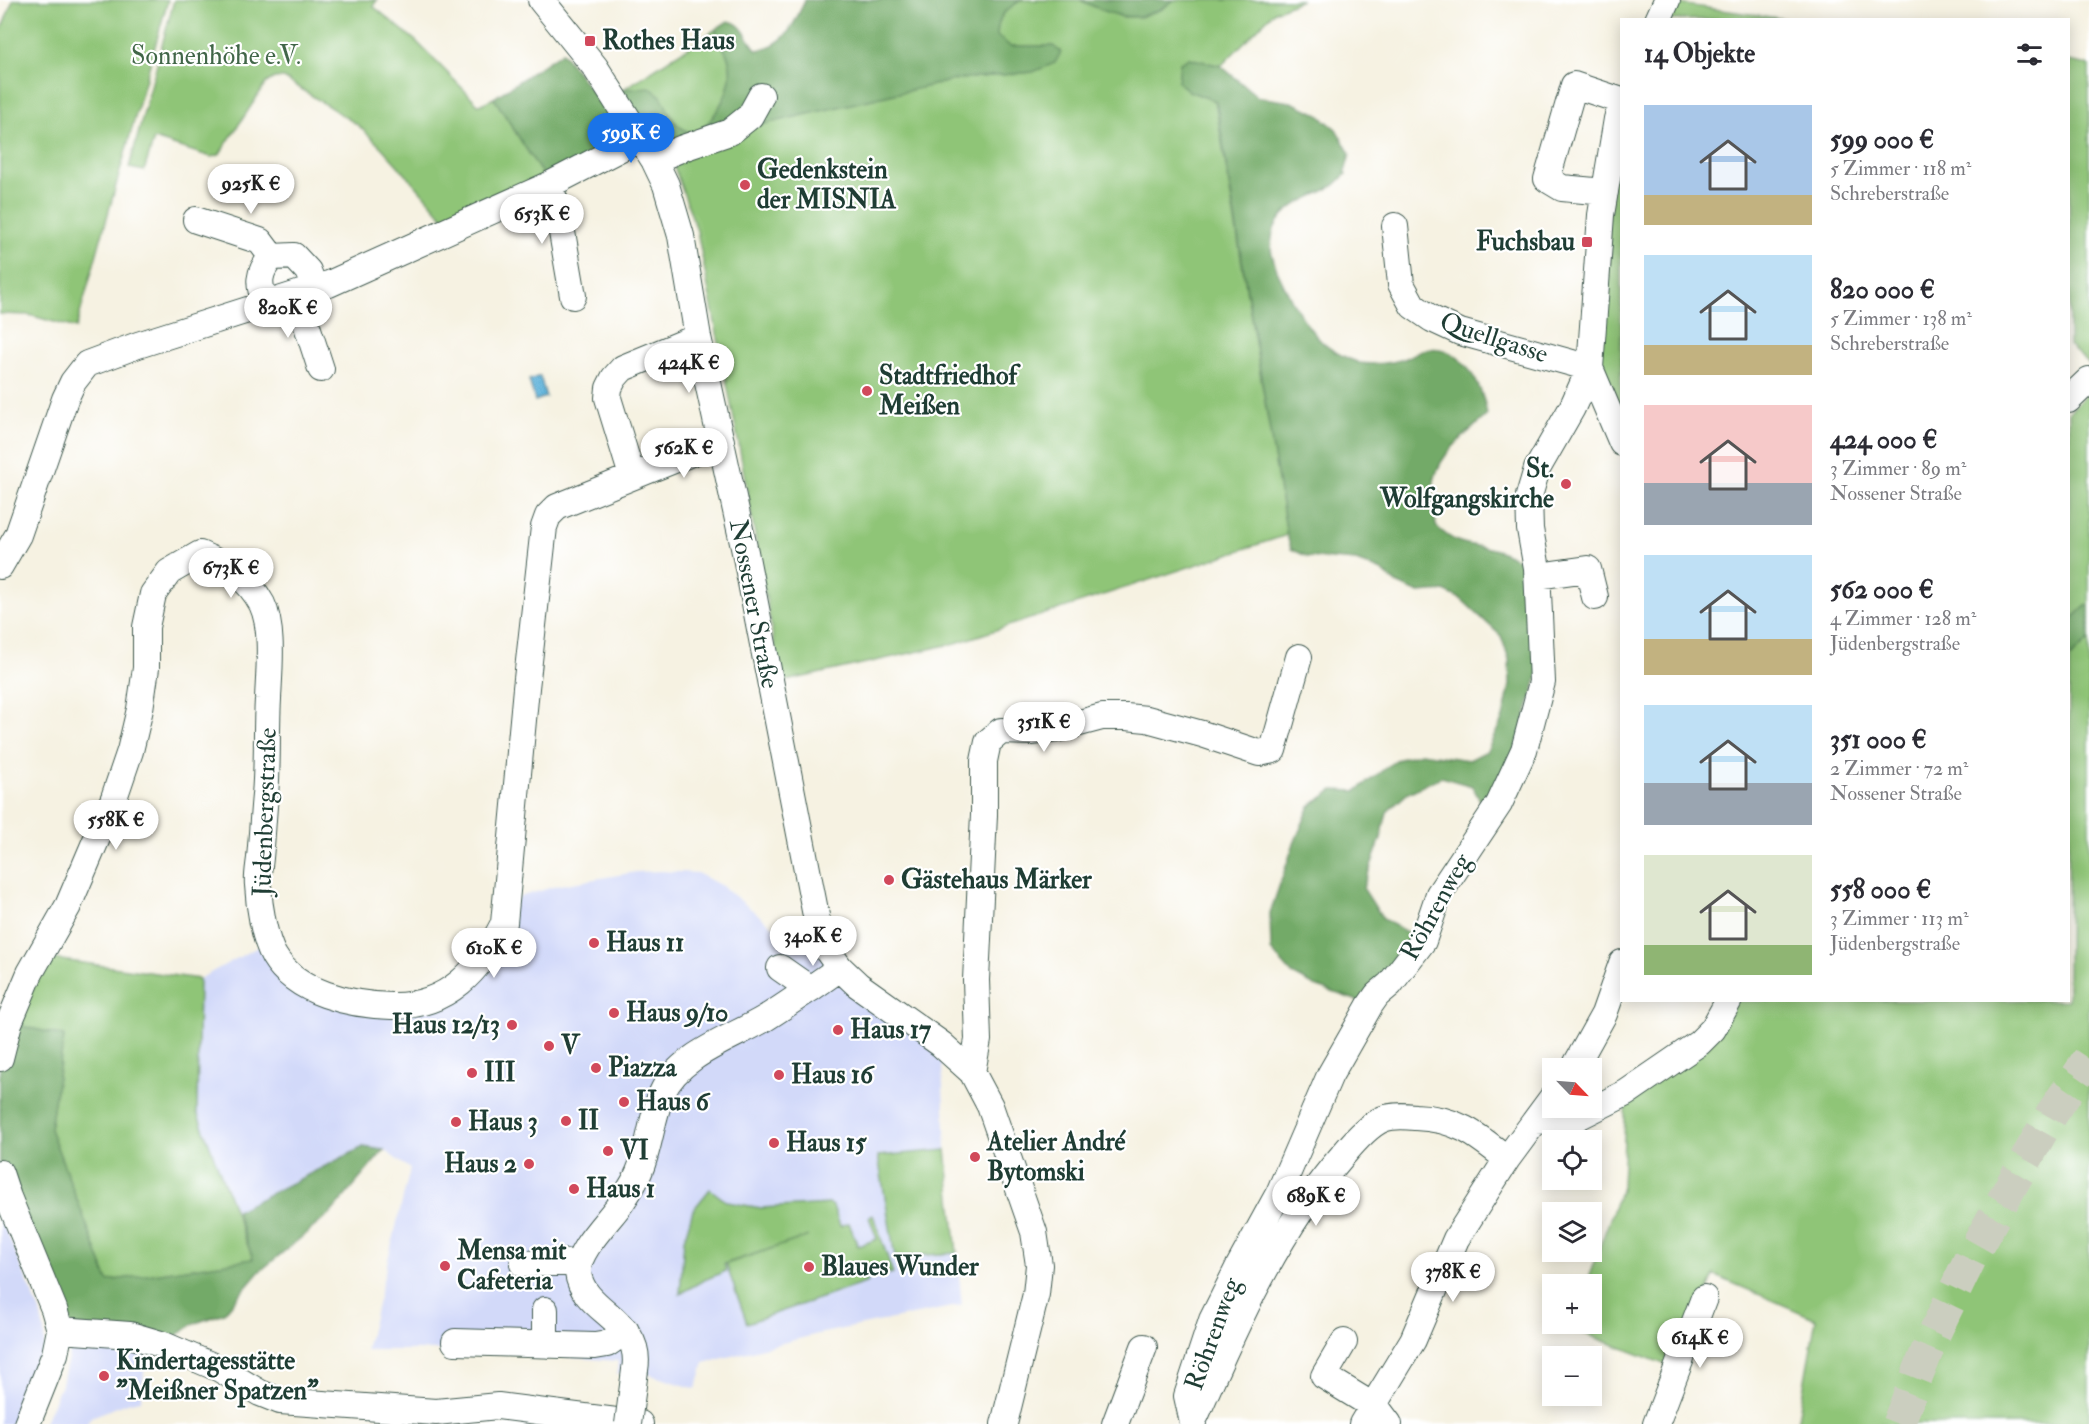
<!DOCTYPE html>
<html lang="de">
<head>
<meta charset="utf-8">
<style>
	:root { --surface:#fff; --page:#f7f7f7; --text:#2b2b33; --muted:#7c7c81; --accent:#1a73e8 }
	body { margin:0; font-family:"IM FELL Double Pica",serif; background:var(--page); color:var(--text); height:100vh; display:flex; flex-direction:column; font-size:22px; white-space:nowrap }
	* { box-sizing:border-box; margin:0 }
	p { font-size:20px; color:var(--muted) }
	.icon { flex:none; width:33px; height:33px; fill:none; stroke:currentColor; stroke-width:2; stroke-linecap:round; stroke-linejoin:round }
	.map { position:relative; flex:1; overflow:hidden }
	.side { position:absolute; left:1620px; top:18px; width:450px; height:984px; display:flex; flex-direction:column; background:var(--surface); border-radius:0px; box-shadow:0 3px 15px #0003 }
	.side>* { flex:none }
	.needle { width:39px; rotate:115deg }
	.fabs { position:absolute; left:1542px; top:1058px; display:grid; gap:12px }
	.fabs a { display:grid; place-items:center; width:60px; height:60px; border-radius:0px; background:var(--surface); box-shadow:0 3px 15px #0003; font-size:30px }
	.price { position:absolute; translate:-50% -51px; padding:0 14px; border-radius:21px; background:#fff; color:#222; font-size:20px; line-height:39px; filter:drop-shadow(0 2px 3px #0008) }
	.price::after { content:''; position:absolute; left:50%; top:36px; width:18px; height:14px; margin-left:-9px; background:inherit; clip-path:polygon(0 0,100% 0,50% 100%) }
	.price.active { background:var(--accent); color:#fff }
	ul { padding:0; list-style:none }
	li { display:flex; align-items:center; gap:18px; height:150px; padding:0 24px }
	li span { display:grid; place-items:center; flex:none; width:168px; height:120px; border-radius:0px; color:#555 }
	li>.icon { margin-inline-start:auto }
	span .icon { width:72px; height:72px; fill:#fffc; stroke-width:1 }
	li b { font-size:26px }
	h2 { display:flex; justify-content:space-between; align-items:center; height:72px; padding:0 24px; font-size:26px }
	.map>svg:first-child { display:block }
	.built { fill:#d2d9f9 }
	.green { fill:#8fc577; stroke:#578156; stroke-width:1.5 }
	.forest { fill:#73aa68; stroke:#49744e; stroke-width:1.5 }
	.water { fill:#5db1d9; stroke:#3e7786; stroke-width:1.5 }
	.lines { fill:none; stroke-linecap:round; stroke-linejoin:round }
	.major-tunnel { stroke:#cbcebf; stroke-width:33; stroke-dasharray:33 16; stroke-linecap:butt }
	.minor-casing { stroke:#3f584e; stroke-width:28 }
	.minor { stroke:#fff; stroke-width:26 }
	.minor-bridge-casing { stroke:#3f584e; stroke-width:28; stroke-linecap:butt }
	.minor-bridge { stroke:#fff; stroke-width:26 }
	.poi-dot { fill:#d1495b; stroke:#fff; stroke-width:2 }
	.labels { text-anchor:middle; dominant-baseline:central; stroke-width:4.5; stroke-linejoin:round; paint-order:stroke }
	.poi-label { font-size:26px; font-weight:bold; fill:#1f3d34; stroke:#fff; text-anchor:start }
	.park-label { font-size:26px; fill:#416648; stroke:#fff }
	.street-label { font-size:26px; fill:#1f3d34; stroke:#fff }
</style>
</head>
<body>
<div class="map">
<svg width="2089" height="1424" viewBox="0 0 2089 1424">
	<rect width="100%" height="100%" fill="#fff"/>
	<filter id="ink" filterUnits="userSpaceOnUse"><feTurbulence type="fractalNoise" baseFrequency=".0167" numOctaves="2"/><feDisplacementMap in="SourceGraphic" scale="12" xChannelSelector="R" yChannelSelector="G"/><feConvolveMatrix kernelMatrix="1 2 1 2 8 2 1 2 1" color-interpolation-filters="sRGB"/></filter>
	<filter id="wash" filterUnits="userSpaceOnUse"><feTurbulence type="fractalNoise" baseFrequency=".008" numOctaves="4" result="noise"/><feDisplacementMap in="SourceGraphic" scale="24" xChannelSelector="R" yChannelSelector="G"/><feGaussianBlur stdDeviation="1.35" result="paint"/><feColorMatrix in="noise" values="0 0 0 0 0 0 0 0 0 0 0 0 0 0 0 0 0 1.4 0 .05"/><feComposite in="paint" operator="in"/></filter>
	<g filter="url(#wash)">
		<rect width="100%" height="100%" fill="#f6f2e2"/>
		<!-- built -->
		<path class="built" d="M661 871 697 873 722 886 794 943 827 950 941 1044 946 1150 962 1305 818 1334 704 1363 696 1389 635 1370 617 1374 618 1361 483 1350H366L410 1169 384 1150 362 1147 236 1211 197 1112 199 979 267 942 312 989 430 1001 519 897 560 885 636 872Z
			M0 1216 40 1312 44 1329V1347L39 1364 12 1424H0Z
			M72 1343 147 1344 141 1400 130 1402 94 1416 88 1420V1424H44L62 1383Z"/>
		<!-- green -->
		<path class="green" d="M13 0H168L76 328 29 315 0 314V33Z
			M174 0H377L373 6 416 41 479 105 494 98 549 185 450 229 444 218 418 188 382 148 358 125 284 78H274L266 83 219 155 211 157 154 139 144 171 129 168Z
			M1021 0H1080L1122 17H1141L1162 9 1174 0H1302L1275 11 1221 66 1189 58V91L1215 101 1287 535 956 643 781 682 738 440 697 231 672 161 730 132 959 79 1033 72 1053 46H1010L996 36C998 15 1004 11 1021 0Z
			M1675 2 1686 5 1785 19 1658 20Z
			M716 29C717 40 723 45 727 55 739 82 717 118 696 134 676 130 668 114 661 96L622 90Z
			M2069 61 2089 65V364L2069 346Z
			M1621 106V443L1590 368Z
			M2089 392V603L2069 622V412Z
			M2089 640V1424H1797L1816 1319 1714 1275 1677 1369 1570 1328 1572 1323H1592V1284H1586L1622 1186 1626 1093 1729 1001 2068 1000 2069 659Z
			M41 954 54 959 199 979 197 1112 253 1259 108 1281 50 1129 64 1036 9 1023Z
			M946 1150 957 1253 895 1257 878 1156Z
			M710 1189 727 1202 761 1208 830 1204 833 1206 840 1226 849 1223 858 1246 877 1239 869 1217 873 1215 893 1273 889 1274 887 1270 866 1278 868 1282 747 1323 726 1264 809 1236 724 1264 726 1271 702 1281 680 1294 684 1240 693 1210Z"/>
		<!-- forest -->
		<path class="forest" d="M805 0H1021C1004 11 998 15 997 36L1010 46H1053L1061 52 1055 63 1033 72 959 79 730 132 654 160 640 138 549 185 494 98 562 52 603 106 622 90 649 87 661 96 674 122 687 132 696 134C717 118 739 82 727 55 723 45 717 40 716 29L728 21C744 23 746 39 757 50 786 45 794 25 805 0Z
			M1080 0H1174C1139 26 1117 18 1080 0Z
			M1189 58 1221 66 1258 97 1291 102 1316 113 1336 129 1350 154 1345 172 1346 174C1342 177 1338 183 1333 186 1312 199 1286 203 1275 227 1272 233 1270 248 1272 254 1278 280 1302 322 1321 341 1330 350 1347 359 1360 363 1371 365 1390 363 1401 360 1410 358 1417 351 1426 349 1462 343 1483 386 1487 415 1465 436 1435 455 1433 489 1432 501 1435 514 1436 526 1458 547 1467 543 1493 549 1508 553 1523 562 1537 569L1542 662 1499 804 1481 802 1472 786 1441 777 1408 793 1387 812 1381 838 1363 888 1383 919 1423 941 1370 1005 1315 986 1292 974 1271 950 1270 913 1293 846 1310 806 1333 790 1356 791 1396 760 1421 753 1469 760 1487 751 1503 718 1510 685 1509 659 1501 636 1461 599 1444 591 1419 593 1396 583 1382 571 1356 561 1308 557 1291 549 1287 535 1216 101 1189 91 1178 82 1180 63Z
			M2089 603V640L2069 659V622Z
			M9 1023 64 1036 50 1129 108 1281 253 1259 236 1211 363 1147 384 1150 330 1214 259 1272 224 1313 193 1324 164 1345 60 1330 0 1173V1058Z"/>
		<!-- water -->
		<path class="water" d="M540 376 546 397 535 401 529 380Z"/>
	</g>
	<g filter="url(#ink)">
		<g class="lines">
			<!-- major-tunnel -->
			<path class="major-tunnel" d="M1898 1424 1933 1336 1970 1259 2051 1115 2089 1059"/>
			<!-- minor casing -->
			<g class="minor-casing">
				<path id="minor" d="M541 0 595 67 654 160 666 185 681 236 698 337 745 552 818 926 827 950 840 968 858 985 941 1044 972 1072 990 1106 1034 1232 1039 1265 1036 1294 1004 1424
					M1658 20 1667 0
					M1622 106 1617 119 1601 215 1590 368 1622 443
					M654 160 683 148 730 132 750 116 761 96
					M549 185 558 209 573 296
					M1605 192 1562 188 1547 179 1574 85 1622 101
					M196 220 260 241 272 257
					M297 295 321 369
					M266 304C258 285 257 273 272 257L294 256 308 271 315 289
					M2068 400 2089 380
					M632 476 608 398 609 388 614 378 623 368 698 337
					M0 566 18 535 65 399 73 382 87 364 138 345 329 284 549 185 640 138
					M1538 576 1588 569 1595 597
					M780 968 810 989 840 968
					M0 1058 9 1023 30 973 68 906 114 798 130 751 140 709 146 668V627L153 594 169 572 200 554C228 566 247 576 262 604 274 629 269 672 268 699 266 731 268 763 265 795 263 816 262 837 260 858 259 867 257 877 258 885 259 906 264 938 274 956 296 993 351 1005 391 1006 448 1007 480 970 504 923L526 688 544 527 548 516 557 507 721 441
					M1574 1068 1604 1014 1622 963
					M972 1072 978 1040 976 980 984 815V761L988 742 1001 731 1031 732 1057 729 1102 717H1126L1147 719 1202 734 1259 753 1273 750 1299 657
					M1535 1121 1574 1119 1626 1093 1699 1043 1713 1029 1729 1000
					M0 1173 8 1197 54 1309 60 1330 55 1354 27 1424
					M523 1264 579 1262
					M545 1310V1339L548 1345
					M60 1330 130 1335 164 1345 220 1369 260 1393 280 1401 436 1412 498 1406 640 1424
					M455 1342 595 1346 607 1344 626 1331
					M1344 1342 1324 1376 1373 1406
					M635 1370C644 1319 583 1313 578 1273 576 1250 611 1219 623 1200 629 1191 635 1182 639 1172 650 1147 651 1119 662 1093 679 1055 730 1039 764 1019 779 1010 794 999 810 989
					M1374 1404 1389 1424
					M1196 1415C1236 1324 1277 1231 1343 1155 1353 1143 1368 1125 1383 1119 1393 1115 1405 1116 1415 1117 1456 1118 1476 1134 1507 1159
					M1193 1423 1187 1396 1212 1320 1239 1266 1279 1193 1330 1075 1370 1005 1377 995 1390 984 1423 941 1439 894 1499 804 1524 750 1542 682 1537 569 1530 529 1529 496 1537 469 1572 408 1590 368 1460 332 1432 319 1413 306 1401 284 1395 226
					M1115 1424 1144 1347
					M1362 1424 1413 1340 1456 1239 1507 1159 1552 1098
					M1656 1424 1704 1298"/>
			</g>
			<!-- minor -->
			<use href="#minor" class="minor"/>
			<!-- minor-bridge casing -->
			<g class="minor-bridge-casing">
				<path id="minor-bridge" d="M628 1424 635 1370"/>
			</g>
			<!-- minor-bridge -->
			<use href="#minor-bridge" class="minor-bridge"/>
		</g>
	</g>
	<!-- markers -->
	<g class="poi-dot">
		<rect x="584" y="35" width="12" height="12" rx="3"/>
		<circle cx="745" cy="185" r="6"/>
		<rect x="1581" y="236" width="12" height="12" rx="3"/>
		<circle cx="867" cy="391" r="6"/>
		<circle cx="1566" cy="484" r="6"/>
		<circle cx="889" cy="880" r="6"/>
		<circle cx="594" cy="943" r="6"/>
		<circle cx="614" cy="1013" r="6"/>
		<circle cx="512" cy="1025" r="6"/>
		<circle cx="838" cy="1030" r="6"/>
		<circle cx="549" cy="1046" r="6"/>
		<circle cx="596" cy="1068" r="6"/>
		<circle cx="472" cy="1073" r="6"/>
		<circle cx="779" cy="1075" r="6"/>
		<circle cx="624" cy="1102" r="6"/>
		<circle cx="566" cy="1121" r="6"/>
		<circle cx="456" cy="1122" r="6"/>
		<circle cx="774" cy="1143" r="6"/>
		<circle cx="608" cy="1151" r="6"/>
		<circle cx="975" cy="1157" r="6"/>
		<circle cx="529" cy="1164" r="6"/>
		<circle cx="574" cy="1189" r="6"/>
		<circle cx="445" cy="1266" r="6"/>
		<circle cx="809" cy="1267" r="6"/>
		<circle cx="104" cy="1376" r="6"/>
	</g>
	<g class="labels">
		<!-- poi labels -->
		<g class="poi-label">
			<text x="602" y="41">Rothes Haus</text>
			<text x="757" y="170">Gedenkstein<tspan x="757" dy="30">der MISNIA</tspan></text>
			<text x="1575" y="242" text-anchor="end">Fuchsbau</text>
			<text x="879" y="376">Stadtfriedhof<tspan x="879" dy="30">Meißen</tspan></text>
			<text x="1554" y="469" text-anchor="end">St.<tspan x="1554" dy="30">Wolfgangskirche</tspan></text>
			<text x="901" y="880">Gästehaus Märker</text>
			<text x="606" y="943">Haus 11</text>
			<text x="626" y="1013">Haus 9/10</text>
			<text x="500" y="1025" text-anchor="end">Haus 12/13</text>
			<text x="850" y="1030">Haus 17</text>
			<text x="561" y="1046">V</text>
			<text x="608" y="1068">Piazza</text>
			<text x="484" y="1073">III</text>
			<text x="791" y="1075">Haus 16</text>
			<text x="636" y="1102">Haus 6</text>
			<text x="578" y="1121">II</text>
			<text x="468" y="1122">Haus 3</text>
			<text x="987" y="1142">Atelier André<tspan x="987" dy="30">Bytomski</tspan></text>
			<text x="786" y="1143">Haus 15</text>
			<text x="620" y="1151">VI</text>
			<text x="517" y="1164" text-anchor="end">Haus 2</text>
			<text x="586" y="1189">Haus 1</text>
			<text x="457" y="1251">Mensa mit<tspan x="457" dy="30">Cafeteria</tspan></text>
			<text x="821" y="1267">Blaues Wunder</text>
			<text x="116" y="1361">Kindertagesstätte<tspan x="116" dy="30">"Meißner Spatzen"</tspan></text>
		</g>
		<!-- park labels -->
		<g class="park-label">
			<text x="216" y="56">Sonnenhöhe e.V.</text>
		</g>
		<!-- street labels -->
		<g class="street-label">
			<text transform="translate(1494 338) rotate(18)">Quellgasse</text>
			<text transform="translate(754 604) rotate(79)">Nossener Straße</text>
			<text transform="translate(265 812) rotate(-88)">Jüdenbergstraße</text>
			<text transform="translate(1436 907) rotate(-61)">Röhrenweg</text>
			<text transform="translate(1213 1334) rotate(-70)">Röhrenweg</text>
		</g>
	</g>
</svg>
<div class="fabs">
<a><svg class="needle" viewBox="-14 -14 28 28"><path d="M0-13l5 13h-10z" fill="#e53935"/><path d="M0 13l5-13h-10z" fill="#7c7c81"/></svg></a>
<a><svg class="icon" aria-label="locate" viewBox="0 0 24 24"><circle cx="12" cy="12" r="6"/><path d="M12 2v4M12 18v4M2 12h4M18 12h4"/></svg></a>
<a><svg class="icon" aria-label="layers" viewBox="0 0 24 24"><path d="M12 4l9 5-9 5-9-5zM3 14l9 5 9-5"/></svg></a>
<a>+</a>
<a>−</a>
</div>
<b class="price active" style="left:631px;top:164px">599K €</b>
<b class="price" style="left:251px;top:215px">925K €</b>
<b class="price" style="left:542px;top:245px">653K €</b>
<b class="price" style="left:288px;top:339px">820K €</b>
<b class="price" style="left:689px;top:394px">424K €</b>
<b class="price" style="left:684px;top:479px">562K €</b>
<b class="price" style="left:231px;top:599px">673K €</b>
<b class="price" style="left:1044px;top:753px">351K €</b>
<b class="price" style="left:116px;top:851px">558K €</b>
<b class="price" style="left:813px;top:967px">340K €</b>
<b class="price" style="left:494px;top:979px">610K €</b>
<b class="price" style="left:1316px;top:1227px">689K €</b>
<b class="price" style="left:1453px;top:1303px">378K €</b>
<b class="price" style="left:1700px;top:1369px">614K €</b>
<section class="side">
<h2>14 Objekte<svg class="icon" aria-label="filters" viewBox="0 0 24 24"><path d="M4 7h16M4 17h16"/><circle cx="9" cy="7" r="2"/><circle cx="15" cy="17" r="2"/></svg></h2>
<ul>
<li><span style="background:linear-gradient(#a9c7e8 75%,#c2b280 0)"><svg class="icon" aria-label="home" viewBox="0 0 24 24"><path d="M3 11l9-7 9 7M6 9v11h12V9"/></svg></span><div><b>599 000 €</b><p>5 Zimmer · 118 m²</p><p>Schreberstraße</p></div></li>
<li><span style="background:linear-gradient(#bfe0f5 75%,#c2b280 0)"><svg class="icon" aria-label="home" viewBox="0 0 24 24"><path d="M3 11l9-7 9 7M6 9v11h12V9"/></svg></span><div><b>820 000 €</b><p>5 Zimmer · 138 m²</p><p>Schreberstraße</p></div></li>
<li><span style="background:linear-gradient(#f6c9c9 65%,#9aa5b1 0)"><svg class="icon" aria-label="home" viewBox="0 0 24 24"><path d="M3 11l9-7 9 7M6 9v11h12V9"/></svg></span><div><b>424 000 €</b><p>3 Zimmer · 89 m²</p><p>Nossener Straße</p></div></li>
<li><span style="background:linear-gradient(#bfe0f5 70%,#c2b280 0)"><svg class="icon" aria-label="home" viewBox="0 0 24 24"><path d="M3 11l9-7 9 7M6 9v11h12V9"/></svg></span><div><b>562 000 €</b><p>4 Zimmer · 128 m²</p><p>Jüdenbergstraße</p></div></li>
<li><span style="background:linear-gradient(#bfe0f5 65%,#9aa5b1 0)"><svg class="icon" aria-label="home" viewBox="0 0 24 24"><path d="M3 11l9-7 9 7M6 9v11h12V9"/></svg></span><div><b>351 000 €</b><p>2 Zimmer · 72 m²</p><p>Nossener Straße</p></div></li>
<li><span style="background:linear-gradient(#dfe7d0 75%,#8fb573 0)"><svg class="icon" aria-label="home" viewBox="0 0 24 24"><path d="M3 11l9-7 9 7M6 9v11h12V9"/></svg></span><div><b>558 000 €</b><p>3 Zimmer · 113 m²</p><p>Jüdenbergstraße</p></div></li>
</ul>
</section>
</div>
</body>
</html>
